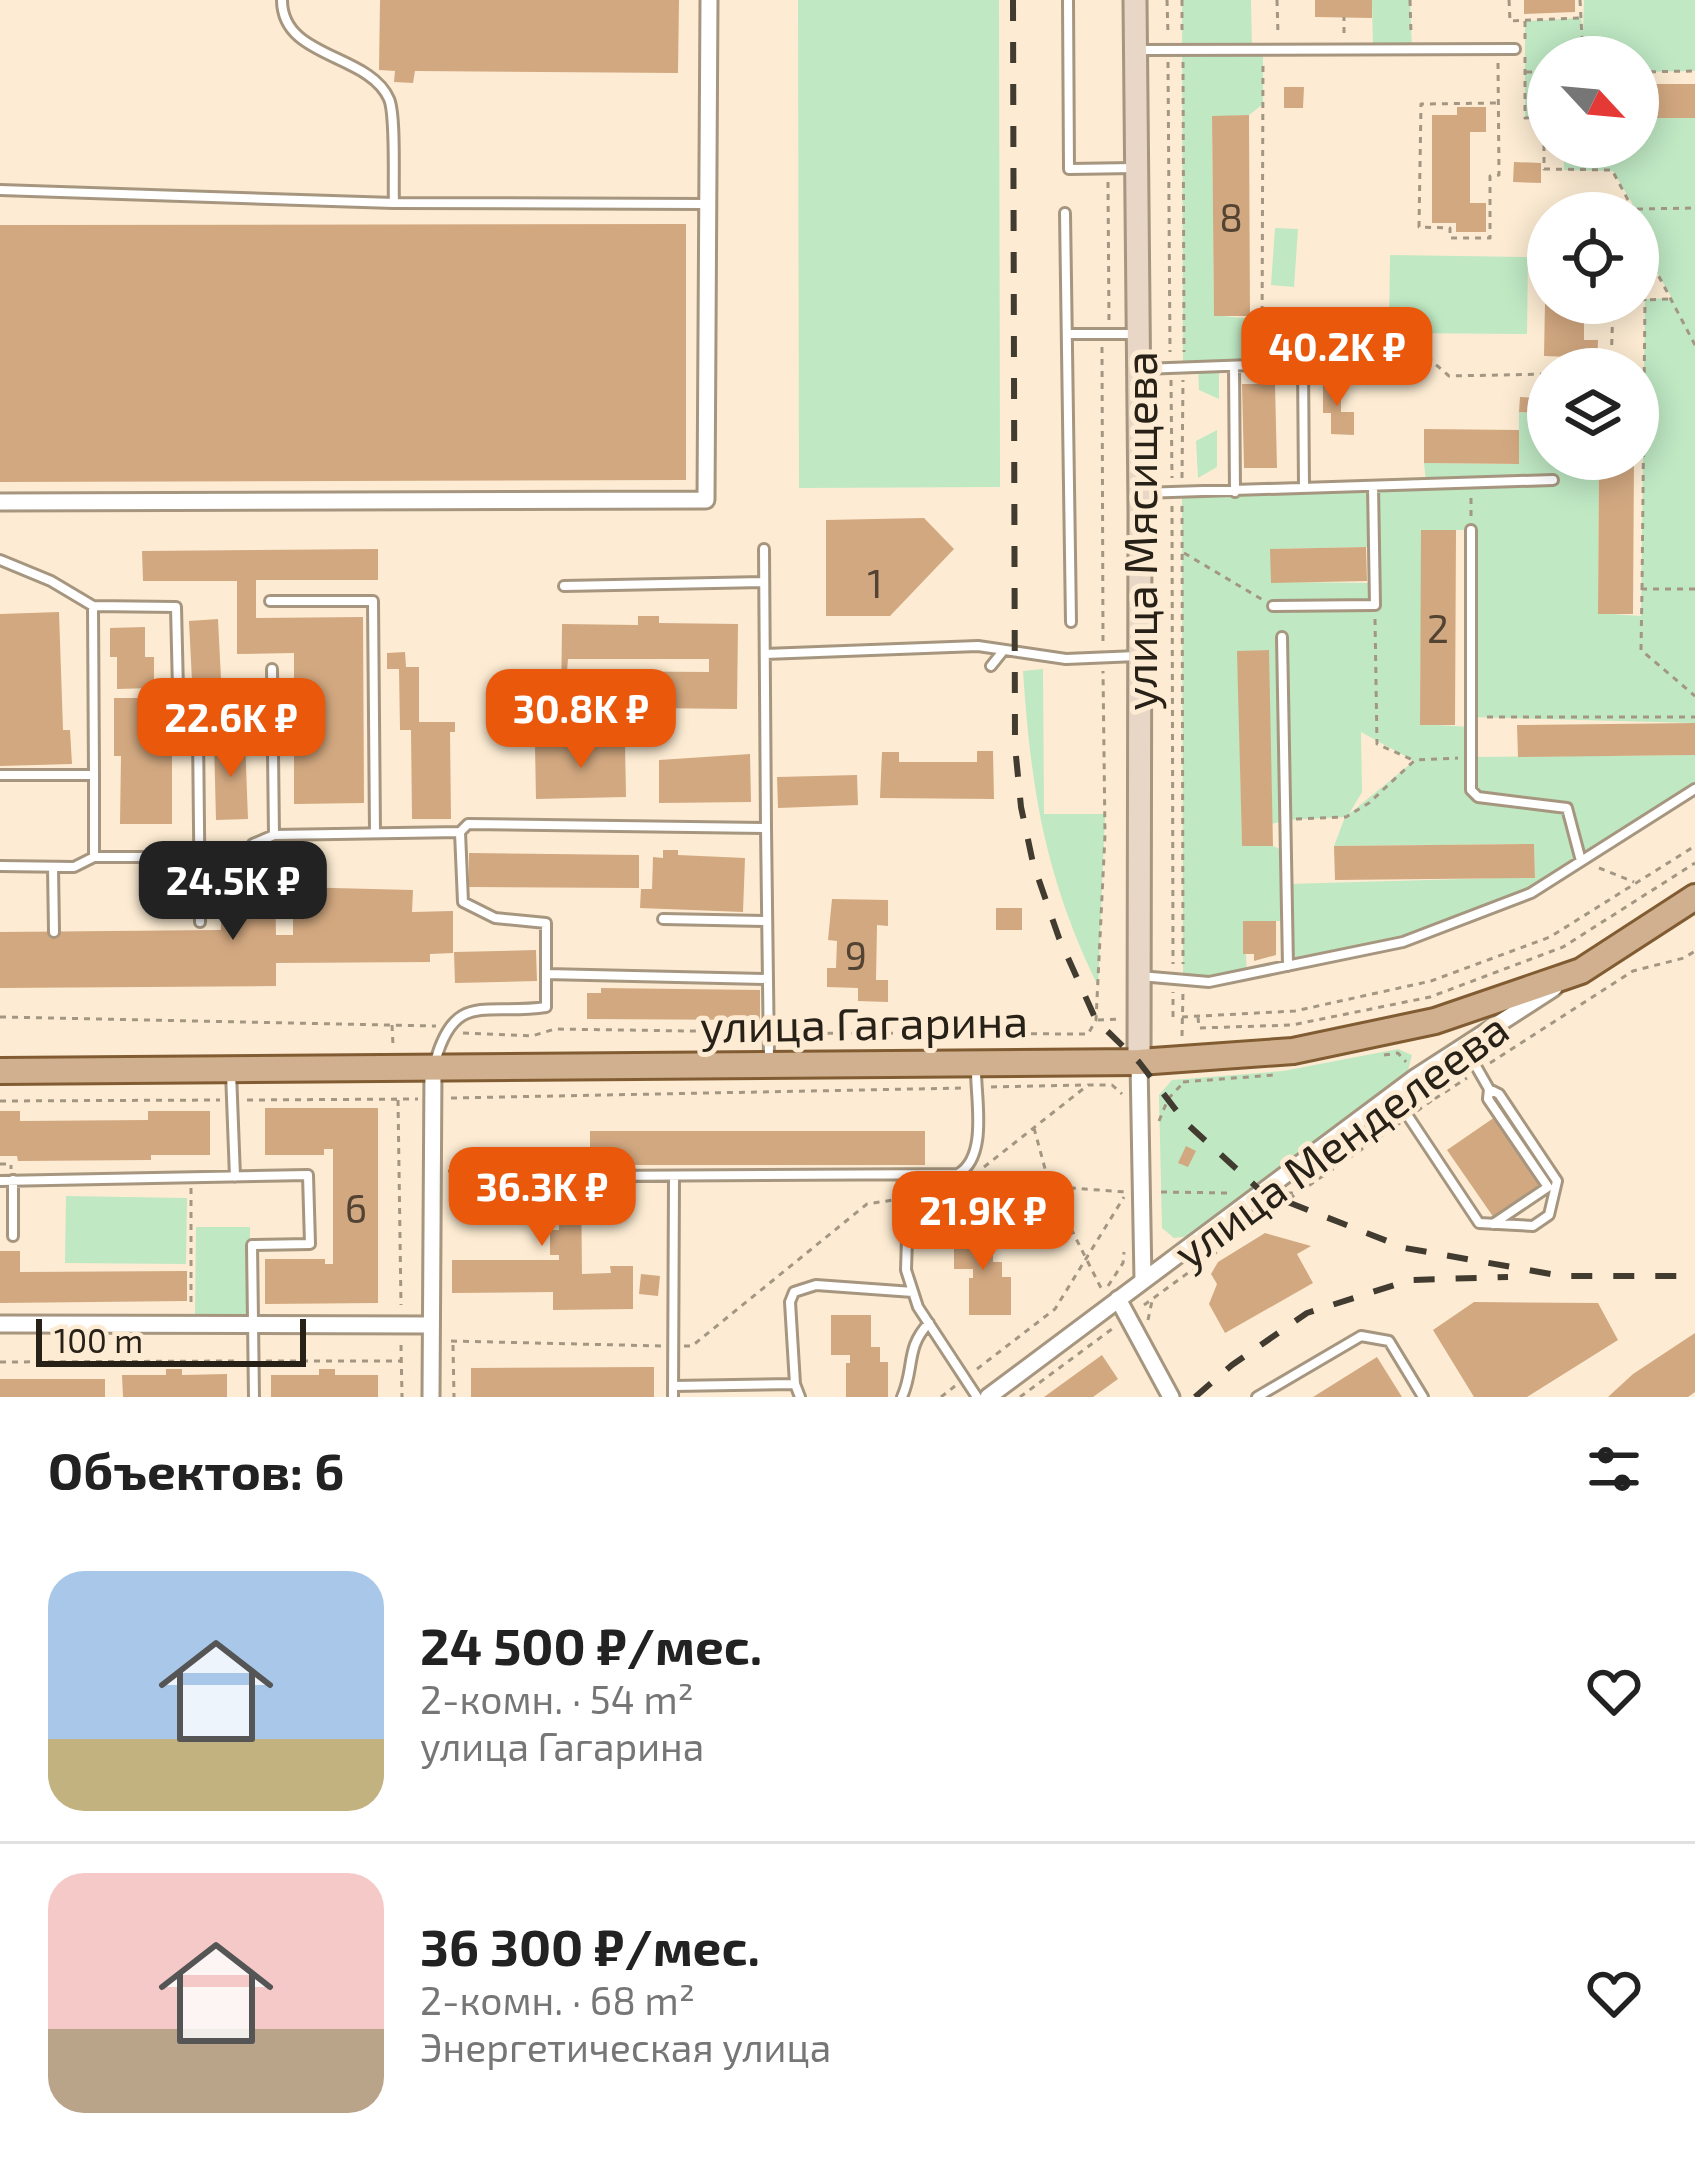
<!DOCTYPE html>
<html lang="ru">
<head>
<meta charset="utf-8">
<style>
	:root { --surface:#fff; --page:#f2f2f2; --text:#222; --muted:#767676; --line:#e0e0e0; --accent:#ea580c }
	body { margin:0; font-family:"Exo 2",sans-serif; background:var(--page); color:var(--text); height:100vh; display:flex; flex-direction:column; font-size:45px; white-space:nowrap }
	* { box-sizing:border-box; margin:0 }
	p { font-size:39px; color:var(--muted) }
	.icon { flex:none; width:66px; height:66px; fill:none; stroke:currentColor; stroke-width:2; stroke-linecap:round; stroke-linejoin:round }
	.map { position:relative; height:1397px; overflow:hidden }
	.sheet { display:flex; flex-direction:column; background:var(--surface); flex:1 }
	.sheet>* { flex:none }
	.needle { width:78px; rotate:116deg }
	.buttons { position:absolute; left:1527px; top:36px; display:grid; gap:24px }
	.buttons a { display:grid; place-items:center; width:132px; height:132px; border-radius:50%; background:var(--surface); box-shadow:0 6px 30px #0003; font-size:60px }
	.scale { position:absolute; left:36px; bottom:30px; width:270px; box-sizing:border-box; padding-left:12px; border:6px solid #272118; border-top:0; font-size:33px; line-height:42px; white-space:nowrap; color:#272118; -webkit-text-stroke:9px #fdecd3; paint-order:stroke }
	.price { position:absolute; translate:-50% -102px; padding:0 27px; border-radius:24px; background:var(--accent); color:#fff; font-size:39px; line-height:78px; filter:drop-shadow(0 3px 6px #0008) }
	.price::after { content:''; position:absolute; left:50%; top:72px; width:36px; height:27px; margin-left:-18px; background:inherit; clip-path:polygon(0 0,100% 0,50% 100%) }
	.price.selected { background:#222; color:#fff }
	ul { padding:0; list-style:none }
	li { display:flex; align-items:center; gap:36px; height:300px; padding:0 48px }
	li+li { border-top:3px solid var(--line) }
	li span { display:grid; place-items:center; flex:none; width:336px; height:240px; border-radius:36px; color:#555 }
	li>.icon { margin-inline-start:auto }
	span .icon { width:144px; height:144px; fill:#fffc; stroke-width:1 }
	li b { font-size:51px }
	h2 { display:flex; justify-content:space-between; align-items:center; height:144px; padding:0 48px; font-size:51px }
	.map>svg:first-child { display:block }
	.green { fill:#bfe8c3; fill-rule:evenodd }
	.building { fill:#d2a880; fill-rule:evenodd }
	.lines { fill:none; stroke-linecap:round; stroke-linejoin:round }
	.lane-casing { stroke:#a6967f; stroke-width:14 }
	.street-casing { stroke:#a6967f; stroke-width:21 }
	.secondary-casing { stroke:#a6967f; stroke-width:27 }
	.primary-casing { stroke:#815c33; stroke-width:30 }
	.path { stroke:#a39784; stroke-width:3; stroke-dasharray:6 6; stroke-linecap:butt }
	.lane { stroke:#fff; stroke-width:8 }
	.street { stroke:#fff; stroke-width:15 }
	.secondary { stroke:#e8d7c6; stroke-width:21 }
	.primary { stroke:#d0b08e; stroke-width:24 }
	.rail { stroke:#423b30; stroke-width:6; stroke-dasharray:21 21; stroke-linecap:butt }
	.labels { text-anchor:middle; dominant-baseline:central; stroke-width:10; stroke-linejoin:round; paint-order:stroke }
	.number-label { font-size:39px; fill:#524332 }
	.street-label { font-size:45px; fill:#272118; stroke:#fdecd3 }
</style>
</head>
<body>
<div class="map">
<svg width="1695" height="1397" viewBox="0 0 1695 1397">
	<rect width="100%" height="100%" fill="#fdecd3"/>
	<!-- green -->
	<path class="green" d="M798 0H999L1000 487 799 488Z
		M1182 0H1251L1252 49 1263 50V104L1249 115 1212 117 1214 315 1262 320V364L1219 366V399L1199 390 1198 367H1183Z
		M1372 0H1410L1412 49H1373Z
		M1584 0H1695V71L1638 72V57H1548V128H1544L1543 118H1525V21L1581 18 1583 32Z
		M1638 118H1695V723L1471 717V530H1422L1420 724 1471 727 1472 757 1695 755V789L1531 893 1403 942 1288 966 1287 921H1244L1247 974 1209 982 1183 980 1182 492 1426 483 1424 463 1519 464V412L1539 413 1537 397 1548 396V459H1599L1598 613 1641 616 1645 299 1672 298 1655 269 1638 213 1613 171 1564 170 1563 147H1638ZM1366 547 1373 548 1374 583 1271 582V549ZM1268 650 1272 824 1286 820 1345 817 1334 846 1534 844 1535 877 1287 884 1286 852 1273 846 1242 845 1238 652ZM1361 732 1414 761 1349 814 1362 792Z
		M1275 228 1298 229 1294 287 1271 285Z
		M1390 255 1528 257 1527 334 1389 333Z
		M1217 430V467L1198 478 1196 441Z
		M1043 669 1044 814H1105L1098 986C1045 877 1031 790 1023 671Z
		M1398 1049 1412 1055 1408 1070 1190 1236 1174 1238 1162 1228 1159 1095 1172 1080 1283 1071Z
		M66 1196 187 1198 186 1264 65 1263Z
		M196 1227H250V1317H195Z"/>
	<!-- building -->
	<path class="building" d="M380 0H679L678 73 415 71 413 83 394 82 395 71 379 70Z
		M1315 0H1372V18L1315 17Z
		M1524 0H1575V12L1524 14Z
		M1638 84H1695V118H1638Z
		M1284 87H1304L1303 108H1284Z
		M1457 107H1486V132H1470V203H1486V232H1456V223H1432V115H1457Z
		M1249 115 1250 316H1214L1212 116Z
		M1514 162 1541 163V183L1513 182Z
		M686 224V480L0 482V225Z
		M1545 303H1584V340H1598L1597 366H1572V357L1544 356Z
		M1323 380H1341V412H1354V435L1331 434V413H1323Z
		M1242 384H1275L1277 468H1244Z
		M1520 397 1540 398 1539 413 1519 412Z
		M1424 429 1519 430V464L1424 463Z
		M1599 459H1634L1633 614H1598Z
		M924 518 954 549 890 616H826V520Z
		M1421 530H1456L1455 725H1420Z
		M1366 547 1367 581 1271 583 1270 549Z
		M378 549V580H256V618L363 617 364 803 294 804V653L237 654V581H143L142 551Z
		M59 612 63 730H70L72 764 0 766V614Z
		M638 616H659V623L738 624 737 709 561 707 562 624 638 625ZM568 659H709V672L567 671Z
		M218 619 223 719 194 721 189 621Z
		M145 627V657H154V688L117 689V657H110V628Z
		M1269 650 1273 846H1242L1237 651Z
		M405 652 406 667H419V722H455V732H450L451 819H412L411 730H400L399 669H387V653Z
		M114 698H165V754H172V824H120L121 756H114Z
		M1695 723V755L1518 757 1517 725Z
		M245 740 248 819 216 820 214 741Z
		M625 744 626 797 536 799 535 746Z
		M977 751H993L994 799 880 798 882 752H899V762H977Z
		M750 754 751 802 659 803V760Z
		M857 775 858 805 778 808 777 777Z
		M1534 844 1535 878 1335 880 1334 846Z
		M663 850H678V855L745 858 743 912 640 908 641 889H652L653 857 663 858Z
		M469 853 639 855V888L469 887Z
		M293 887 413 890 412 912 453 911V953L430 954V962L276 963V986L0 988V932L221 930V889H275L276 935H293Z
		M832 899 888 900V926L877 925 876 980H888V1002L858 1001V988L827 987V968H836L837 941 828 940Z
		M996 908H1022V930H996Z
		M1243 921H1276V955L1254 961V954H1243Z
		M536 950 537 981 455 983 454 952Z
		M601 988 760 990V1020L587 1019V993H601Z
		M265 1108H378V1303L265 1304V1259H325V1264H333V1149H324V1155H265Z
		M0 1111H20V1121L148 1120V1111H210V1155H151V1160L18 1161 17 1156H0Z
		M1495 1117 1541 1185 1494 1218 1447 1150Z
		M590 1131H925V1165H590Z
		M1186 1146 1196 1151 1188 1167 1178 1163Z
		M507 1169H518V1180L581 1179 582 1274 611 1273 610 1266H633V1309L553 1310V1292L452 1293V1260H559V1255H550V1230H559V1213L468 1214V1179L507 1178Z
		M954 1230H993V1262H1002V1277H1011V1315H969V1278H973V1269H954Z
		M1265 1233 1311 1246 1297 1254 1313 1283 1225 1333 1209 1304 1217 1284 1211 1274 1218 1262Z
		M0 1251H20V1272L187 1271V1301L0 1303Z
		M641 1274 660 1276 658 1296 639 1294Z
		M1474 1302 1598 1303 1618 1340 1527 1397H1474L1433 1330Z
		M831 1315H871V1347H880V1362H888V1397H846V1363H850V1355H831Z
		M1695 1333V1392L1688 1397H1608L1633 1374Z
		M1102 1355 1118 1379 1093 1397H1044Z
		M1377 1357 1402 1397H1313Z
		M654 1367V1397H471V1368Z
		M166 1369H182V1375L227 1374V1397H123L122 1375H166Z
		M319 1369H335V1375H378V1397H271V1375H319Z
		M0 1379H105V1397H0Z"/>
	<g class="lines">
		<!-- lane casing -->
		<g class="lane-casing">
			<path id="lane" d="M282 0C282 59 369 53 389 99 396 115 393 181 394 203
				M1068 0 1069 169 1135 168
				M1137 50 1515 49
				M0 190 394 203 706 204
				M1065 213 1071 622
				M1067 334H1137
				M1234 366 1235 492
				M1142 369 1303 363 1304 488
				M1141 493 1553 480
				M1471 530V790L1478 797 1567 808 1581 861
				M764 549 766 828
				M0 560 51 581 93 606
				M564 586 764 582
				M270 601H373L375 832
				M1273 606 1375 605 1373 486
				M1282 637 1288 966
				M765 654 978 646 1066 659 1137 656
				M991 666 1003 651
				M272 669 274 835
				M0 775H94V857
				M94 775 93 606 176 607 179 731H198L200 922
				M0 866 74 867 94 857H251L253 844 274 835 460 832 468 824 766 828 769 1058
				M53 867 54 932
				M663 919 767 921
				M546 974 768 979
				M1140 976 1209 982 1403 942 1531 893 1695 789
				M1465 1047 1489 1089 1488 1099 1548 1187 1493 1224
				M435 1062C455 990 485 1016 546 1007V923L495 918 463 902 460 832
				M231 1072 235 1177
				M1394 1095 1479 1223 1533 1226 1549 1215 1557 1181 1499 1094 1489 1089
				M909 1175 906 1270 918 1307 977 1397
				M594 1176 958 1174C988 1157 976 1100 976 1071
				M0 1181 308 1175 310 1244 252 1245 254 1397
				M13 1236V1180
				M673 1386 795 1384
				M673 1397 674 1178
				M800 1397 795 1384 790 1302 794 1292 816 1285 913 1292
				M902 1397C915 1368 905 1348 929 1323
				M1257 1397 1361 1336 1389 1341 1423 1397"/>
		</g>
		<!-- street casing -->
		<g class="street-casing">
			<path id="street" d="M0 502 706 500 709 0
				M1139 1062 1143 1280
				M1118 1299 1171 1397
				M0 1324 430 1325
				M431 1397 433 1069
				M988 1397 1416 1077 1554 988"/>
		</g>
		<!-- secondary casing -->
		<g class="secondary-casing">
			<path id="secondary" d="M1135 0 1140 512 1139 1062"/>
		</g>
		<!-- primary casing -->
		<g class="primary-casing">
			<path id="primary" d="M0 1071 1139 1062 1293 1051 1435 1021 1581 971 1695 897"/>
		</g>
		<!-- path -->
		<path class="path" d="M1167 0 1168 34
			M1182 0V34
			M1277 0 1278 34
			M1410 0 1411 34
			M1509 0 1510 21 1581 18
			M1580 0 1583 57
			M1525 21V40
			M1344 33V17
			M1525 57V118L1544 117V169L1612 170 1635 213
			M1168 62 1170 352
			M1183 62 1184 352
			M1498 63 1499 175 1490 176V238H1450V228L1419 227 1421 104 1499 103
			M1526 72H1548
			M1638 72 1695 71
			M1108 182 1109 323
			M1637 209 1695 208
			M1638 220 1655 269 1695 345
			M1638 300 1671 299
			M1102 347 1103 643
			M1262 348 1263 64
			M1418 349 1449 376 1548 374
			M1611 369 1613 303
			M1171 380 1172 478
			M1182 478 1183 380
			M1172 506 1173 964
			M1182 506 1183 964
			M1471 516V496
			M1184 553 1263 600
			M1642 589 1645 299
			M1695 589H1642L1641 650 1695 696
			M1375 619 1377 744 1413 760
			M1487 717H1695
			M1296 819 1346 817 1369 803 1415 760 1458 758
			M1599 868 1634 882
			M0 1017 436 1026
			M1173 1017V992
			M1182 1017 1295 1011 1431 981 1550 937 1695 846
			M1198 1017 1199 1028 1292 1025 1430 997 1563 947 1695 863
			M1098 1020 1119 1019
			M392 1025 393 1045
			M463 1033 532 1036 555 1029 758 1032
			M779 1033 1088 1034 1096 1020 1105 835 1103 671
			M1182 1036 1183 992
			M1384 1055 1398 1053 1406 1062
			M1490 1063 1633 971 1684 958 1695 951
			M1183 1082 1274 1075
			M991 1087 1084 1085
			M1427 1088 1436 1098 1467 1078
			M451 1098 964 1088
			M247 1100 418 1099
			M398 1100 401 1305
			M0 1101 220 1100
			M1417 1111 1434 1099
			M1159 1121 1168 1099 1182 1084
			M1034 1128 1050 1187 1102 1290
			M0 1164H11V1169
			M984 1167 1088 1085H1112L1122 1094
			M448 1171H500
			M974 1181 1126 1192
			M191 1188V1304
			M1161 1192 1229 1193
			M1287 1193H1298L1400 1123
			M921 1197 950 1193 957 1188
			M1108 1286 1123 1263 1124 1252
			M1144 1305 1296 1194
			M1148 1320 1152 1301
			M451 1341 662 1346
			M401 1345 402 1397
			M453 1345 454 1397
			M684 1346H692L867 1204 893 1200
			M266 1361H402
			M0 1362 238 1361
			M977 1369 1055 1309 1124 1197
			M941 1397 955 1386
			M1020 1397 1112 1329"/>
		<!-- lane -->
		<use href="#lane" class="lane"/>
		<!-- street -->
		<use href="#street" class="street"/>
		<!-- secondary -->
		<use href="#secondary" class="secondary"/>
		<!-- primary -->
		<use href="#primary" class="primary"/>
		<!-- rail -->
		<path class="rail" d="M1013 0 1015 746 1021 807 1033 863 1059 938 1096 1020 1139 1062 1186 1123 1262 1192 1405 1248 1562 1276H1695
			M1195 1397 1232 1365 1307 1313 1410 1280 1508 1277"/>
	</g>
	<g class="labels">
		<!-- number labels -->
		<g class="number-label">
			<text x="1231" y="216">8</text>
			<text x="875" y="582">1</text>
			<text x="1438" y="627">2</text>
			<text x="856" y="954">9</text>
			<text x="356" y="1207">6</text>
		</g>
		<!-- street labels -->
		<g class="street-label">
			<text transform="translate(1139 531) rotate(-90)">улица Мясищева</text>
			<text transform="translate(864 1022) rotate(-1)">улица Гагарина</text>
			<text transform="translate(1340 1139) rotate(-36)">улица Менделеева</text>
		</g>
	</g>
</svg>
<div class="buttons">
<a><svg class="needle" viewBox="-14 -14 28 28"><path d="M0-13l5 13h-10z" fill="#e53935"/><path d="M0 13l5-13h-10z" fill="#767676"/></svg></a>
<a><svg class="icon" aria-label="locate" viewBox="0 0 24 24"><circle cx="12" cy="12" r="6"/><path d="M12 2v4M12 18v4M2 12h4M18 12h4"/></svg></a>
<a><svg class="icon" aria-label="layers" viewBox="0 0 24 24"><path d="M12 4l9 5-9 5-9-5zM3 14l9 5 9-5"/></svg></a>
</div>
<div class="scale">100 m</div>
<b class="price" style="left:1337px;top:409px">40.2K ₽</b>
<b class="price" style="left:581px;top:771px">30.8K ₽</b>
<b class="price" style="left:231px;top:780px">22.6K ₽</b>
<b class="price selected" style="left:233px;top:943px">24.5K ₽</b>
<b class="price" style="left:542px;top:1249px">36.3K ₽</b>
<b class="price" style="left:983px;top:1273px">21.9K ₽</b>
</div>
<section class="sheet">
<h2>Объектов: 6<svg class="icon" aria-label="filters" viewBox="0 0 24 24"><path d="M4 7h16M4 17h16"/><circle cx="9" cy="7" r="2"/><circle cx="15" cy="17" r="2"/></svg></h2>
<ul>
<li><span style="background:linear-gradient(#a9c7e8 70%,#c2b280 0)"><svg class="icon" aria-label="home" viewBox="0 0 24 24"><path d="M3 11l9-7 9 7M6 9v11h12V9"/></svg></span><div><b>24 500 ₽/мес.</b><p>2-комн. · 54 m²</p><p>улица Гагарина</p></div><svg class="icon" aria-label="heart" viewBox="0 0 24 24"><path d="M12 20l-8-8c-3-5 5-10 8-4 3-6 11-1 8 4z"/></svg></li>
<li><span style="background:linear-gradient(#f6c9c9 65%,#b9a48a 0)"><svg class="icon" aria-label="home" viewBox="0 0 24 24"><path d="M3 11l9-7 9 7M6 9v11h12V9"/></svg></span><div><b>36 300 ₽/мес.</b><p>2-комн. · 68 m²</p><p>Энергетическая улица</p></div><svg class="icon" aria-label="heart" viewBox="0 0 24 24"><path d="M12 20l-8-8c-3-5 5-10 8-4 3-6 11-1 8 4z"/></svg></li>
</ul>
</section>
</body>
</html>
